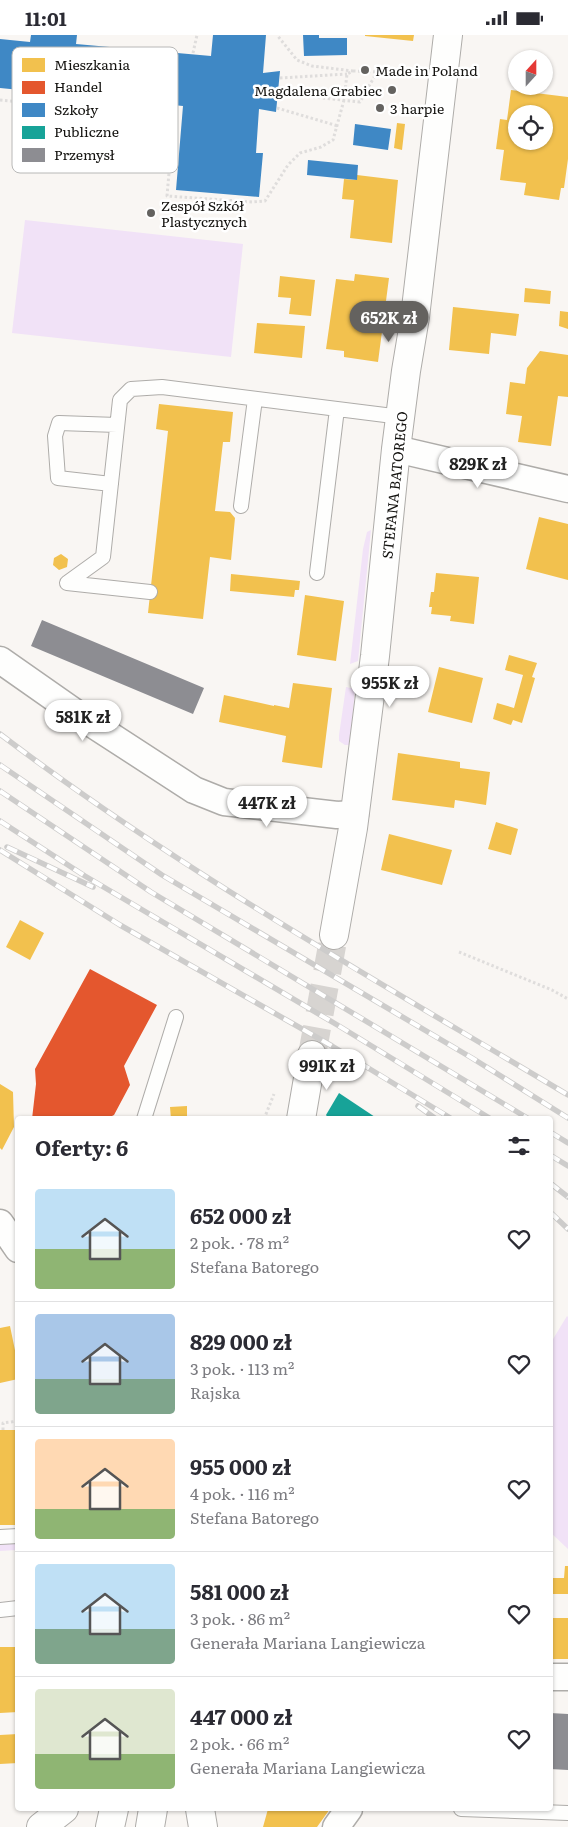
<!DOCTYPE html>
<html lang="pl">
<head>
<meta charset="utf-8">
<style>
	:root { --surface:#fff; --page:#f7f7f7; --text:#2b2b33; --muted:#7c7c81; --line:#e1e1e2; --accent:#64625f }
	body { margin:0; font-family:Literata,serif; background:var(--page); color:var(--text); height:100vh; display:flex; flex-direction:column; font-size:19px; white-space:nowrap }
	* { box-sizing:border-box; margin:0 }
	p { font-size:16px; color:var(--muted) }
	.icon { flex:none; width:28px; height:28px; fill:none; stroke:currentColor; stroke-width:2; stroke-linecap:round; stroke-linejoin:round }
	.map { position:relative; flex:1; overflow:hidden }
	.side { position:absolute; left:15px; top:1081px; width:538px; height:695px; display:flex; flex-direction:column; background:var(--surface); border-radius:5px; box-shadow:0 1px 4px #0004 }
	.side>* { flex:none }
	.needle { width:32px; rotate:21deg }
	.controls { position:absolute; left:508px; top:15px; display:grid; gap:10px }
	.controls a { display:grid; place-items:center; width:45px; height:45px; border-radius:50%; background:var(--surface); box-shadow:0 1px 4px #0004; font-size:25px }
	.price { position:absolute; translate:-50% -42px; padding:0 11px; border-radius:18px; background:#fff; color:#222; font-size:16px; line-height:32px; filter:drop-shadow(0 1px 2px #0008) }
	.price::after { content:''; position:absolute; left:50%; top:30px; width:15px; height:11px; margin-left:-8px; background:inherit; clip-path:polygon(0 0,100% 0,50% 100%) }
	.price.selected { background:var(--accent); color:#fff }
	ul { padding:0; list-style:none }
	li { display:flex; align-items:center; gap:15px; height:125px; padding:0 20px }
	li+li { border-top:1px solid var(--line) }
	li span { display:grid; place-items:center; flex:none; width:140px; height:100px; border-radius:5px; color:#555 }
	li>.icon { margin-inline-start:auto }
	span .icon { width:60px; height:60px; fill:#fffc; stroke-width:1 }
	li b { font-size:21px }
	h2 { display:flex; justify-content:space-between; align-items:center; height:60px; padding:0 20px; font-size:21px }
	.status { display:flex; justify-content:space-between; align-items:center; height:35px; padding:0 25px; background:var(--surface); direction:ltr }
	.status svg { height:14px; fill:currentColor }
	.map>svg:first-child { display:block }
	.green { fill:#f1e2f7 }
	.homes { fill:#f2c14e; fill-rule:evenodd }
	.shops { fill:#e4572e }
	.schools { fill:#3f88c5 }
	.public { fill:#17a398 }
	.industry { fill:#8d8d92 }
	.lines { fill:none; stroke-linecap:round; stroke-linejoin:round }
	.tertiary-tunnel { stroke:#d7d4d1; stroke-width:28; stroke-dasharray:28 14; stroke-linecap:butt }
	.service-casing { stroke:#aeaca9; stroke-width:16 }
	.minor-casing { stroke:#aeaca9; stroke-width:29 }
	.tertiary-casing { stroke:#aeaca9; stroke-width:30 }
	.path { stroke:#dfdddc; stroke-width:3; stroke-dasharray:2.5 2.5; stroke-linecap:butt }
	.service { stroke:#fefefd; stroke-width:14 }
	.minor { stroke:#fefefd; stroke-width:26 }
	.tertiary { stroke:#fefefd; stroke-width:28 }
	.rail-casing { stroke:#cdcccb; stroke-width:5.5 }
	.rail { stroke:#fff; stroke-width:4; stroke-dasharray:11; stroke-linecap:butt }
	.poi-dot { fill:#64625f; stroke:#fff; stroke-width:2 }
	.labels { text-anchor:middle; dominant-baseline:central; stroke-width:5; stroke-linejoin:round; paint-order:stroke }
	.poi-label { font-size:14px; fill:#141310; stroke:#fff; text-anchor:start }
	.street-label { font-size:14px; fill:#141310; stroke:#fff }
	.key { fill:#fff; stroke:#b8b8b7; stroke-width:1 }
	.key-label { font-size:14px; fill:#141310 }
</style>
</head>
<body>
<div class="status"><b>11:01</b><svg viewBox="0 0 49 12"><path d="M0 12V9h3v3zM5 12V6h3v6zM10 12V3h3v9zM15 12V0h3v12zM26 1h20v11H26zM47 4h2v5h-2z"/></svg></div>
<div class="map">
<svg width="568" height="1792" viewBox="0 0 568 1792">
	<rect width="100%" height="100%" fill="#f9f6f3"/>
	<!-- green -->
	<path class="green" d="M25 185 243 209 231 322 12 298Z
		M371 495 358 626 350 629 363 514 367 497Z
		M346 652 355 654 350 710H345L339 706V700Z
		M567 1281 568 1282V1514L550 1497V1309Z
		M17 1507V1515L0 1516V1508Z"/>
	<!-- homes -->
	<path class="homes" d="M365 0H414L413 6 365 1Z
		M511 55 568 62V124L564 153H561L559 165 524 160 526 148 500 145 504 115 496 114 500 84 507 85ZM516 79H544V106H516Z
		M397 88 405 89 402 115 394 113Z
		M357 140 398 145 392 208 350 203 354 165 342 164 344 144 357 145Z
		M355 239 389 243 378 327 344 322V316L326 314 336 244 354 246Z
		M280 241 315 245 311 281 289 279 291 263 278 262Z
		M525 253 551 256 550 269 524 267Z
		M453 272 519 279 516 301 491 298 489 319 449 315Z
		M560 276 568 277V294L559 291Z
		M257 288 305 291 302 323 254 318Z
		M540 316 568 320V362L558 361 551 411 518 407 522 381 506 379 510 347 525 349 527 333Z
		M159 369 233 377 230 407H223L215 476 230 477 235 483 231 525 210 522 203 584 148 578 168 396 156 394Z
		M539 482 568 489V545L526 534Z
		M61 519 68 524 67 532 59 535 53 530 54 523Z
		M436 538 479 542 474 589 450 586 451 581 431 579 432 572H429L431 557H434Z
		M231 539 300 546 299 555H295L294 562 230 556Z
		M305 560 344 566 336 626 297 620Z
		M509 620 537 628 532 642 535 643 522 688 513 685 511 690 493 684 497 668 514 673 523 640 505 635Z
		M439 632 483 643 472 688 428 677Z
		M293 648 332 653 322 733 282 727 286 701 219 687 224 660 274 671V670L289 673Z
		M398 718 460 727V733L490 737 486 770 455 765 454 773 392 765Z
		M496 787 518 794 511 820 488 814Z
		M389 799 452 815 442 850 381 835Z
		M20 885 44 898 30 925 6 912Z
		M0 1049 13 1057 14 1092 2 1115 0 1113Z
		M187 1071V1084H171L170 1072Z
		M10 1291 18 1330V1344L0 1348V1293Z
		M0 1395H18V1490H0Z
		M565 1531H568V1559H550V1543H564Z
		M550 1583H568V1624H550Z
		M0 1612H18V1677L0 1678Z
		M18 1699V1728L0 1729V1700Z
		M268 1774H330L317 1792H263Z"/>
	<!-- shops -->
	<path class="shops" d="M90 934 157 970 124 1031 130 1050 114 1080 106 1084H32L36 1049 35 1034Z"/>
	<!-- schools -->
	<path class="schools" d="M31 0H77L76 9 211 21 213 0H266L263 38 280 36 276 77 259 74 256 118H263L259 162 176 155 183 71 0 53V4L30 7Z
		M303 0H319V3H347V20L304 21Z
		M355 89 391 94 388 115 353 110Z
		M308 125 358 130 357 145 307 140Z"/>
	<!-- public -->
	<path class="public" d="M339 1058 378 1084H329L326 1080Z"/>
	<!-- industry -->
	<path class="industry" d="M42 585 204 653 193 679 31 611Z
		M550 1678 568 1679V1735L550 1734Z"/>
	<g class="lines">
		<!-- tertiary-tunnel -->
		<path class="tertiary-tunnel" d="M312 1020 334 900"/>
		<!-- service casing -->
		<g class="service-casing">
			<path id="service" d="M111 449 58 443 55 401 59 388 117 390
				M241 471 255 364
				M317 538 337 374
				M150 557 67 548 103 522 120 365 131 354 162 352 401 382
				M144 1084 176 982
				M0 1502 18 1501
				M0 1575 18 1573
				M461 1774 568 1778"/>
		</g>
		<!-- minor casing -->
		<g class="minor-casing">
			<path id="minor" d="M396 414 568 454
				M0 625 80 681 194 755 224 767 337 780 355 779
				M0 1188 18 1214
				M550 1642H568
				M336 1792 349 1774"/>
		</g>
		<!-- tertiary casing -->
		<g class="tertiary-casing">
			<path id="tertiary" d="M334 900 353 793 375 621 396 414 406 336 415 282 448 0
				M301 1084 312 1020
				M200 1774 203 1792
				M41 1792 64 1774
				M110 1792 114 1774
				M150 1792 153 1774"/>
		</g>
		<!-- path -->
		<path class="path" d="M193 18 197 0
			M353 36 377 37
			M280 43 347 39
			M278 58 360 67 377 37 411 39
			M0 65 174 81
			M175 69 167 161 252 167 265 166 288 130 300 118 321 112 333 105 344 65 347 39 353 36 312 31 297 25 277 0
			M277 73 338 91
			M159 131 169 132
			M459 917 552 955 568 964
			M264 1084 274 1059
			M3 1395V1388L18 1386"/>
		<!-- service -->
		<use href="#service" class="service"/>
		<!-- minor -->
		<use href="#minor" class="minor"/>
		<!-- tertiary -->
		<use href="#tertiary" class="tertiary"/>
		<!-- rail casing -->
		<g class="rail-casing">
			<path id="rail" d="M0 699C179 835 376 945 568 1060
				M0 730 162 840 472 1023 568 1083
				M0 756 151 857 529 1084
				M0 786 85 841 339 991 491 1084
				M7 812 93 852
				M0 815 120 890 332 1011 452 1084
				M418 1071 436 1084
				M550 1097 568 1108
				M550 1120 568 1131
				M550 1148 568 1162
				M550 1177 568 1194"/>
		</g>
		<!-- rail -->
		<use href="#rail" class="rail"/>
	</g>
	<!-- markers -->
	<g class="poi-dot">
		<circle cx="365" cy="35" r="5"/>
		<circle cx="392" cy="55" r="5"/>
		<circle cx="380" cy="73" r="5"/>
		<circle cx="151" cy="178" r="5"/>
	</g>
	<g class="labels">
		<!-- poi labels -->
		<g class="poi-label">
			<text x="375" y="35">Made in Poland</text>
			<text x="382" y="55" text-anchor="end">Magdalena Grabiec</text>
			<text x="390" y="73">3 harpie</text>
			<text x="161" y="170">Zespół Szkół<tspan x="161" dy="16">Plastycznych</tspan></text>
		</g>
		<!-- street labels -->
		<g class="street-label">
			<text transform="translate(394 450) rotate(-84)">STEFANA BATOREGO</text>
		</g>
	</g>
	<!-- legend -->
	<rect x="12" y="12" width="166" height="126" rx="8" class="key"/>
	<rect x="22" y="23" width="23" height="14" fill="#f2c14e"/>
	<rect x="22" y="46" width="23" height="13" fill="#e4572e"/>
	<rect x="22" y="68" width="23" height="14" fill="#3f88c5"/>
	<rect x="22" y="91" width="23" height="13" fill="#17a398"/>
	<rect x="22" y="113" width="23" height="14" fill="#8d8d92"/>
	<g class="key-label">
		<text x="54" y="35">Mieszkania</text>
		<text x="54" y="57">Handel</text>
		<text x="54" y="80">Szkoły</text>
		<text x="54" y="102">Publiczne</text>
		<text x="54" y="125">Przemysł</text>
	</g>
</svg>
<div class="controls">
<a><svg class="needle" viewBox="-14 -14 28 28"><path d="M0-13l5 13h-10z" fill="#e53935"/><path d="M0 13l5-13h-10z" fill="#7c7c81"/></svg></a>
<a><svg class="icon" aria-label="locate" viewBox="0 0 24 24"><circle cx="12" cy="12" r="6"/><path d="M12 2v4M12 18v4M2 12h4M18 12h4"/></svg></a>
</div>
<b class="price selected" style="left:389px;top:308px">652K zł</b>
<b class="price" style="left:478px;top:454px">829K zł</b>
<b class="price" style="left:390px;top:673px">955K zł</b>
<b class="price" style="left:83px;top:707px">581K zł</b>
<b class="price" style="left:267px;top:793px">447K zł</b>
<b class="price" style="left:327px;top:1056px">991K zł</b>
<section class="side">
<h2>Oferty: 6<svg class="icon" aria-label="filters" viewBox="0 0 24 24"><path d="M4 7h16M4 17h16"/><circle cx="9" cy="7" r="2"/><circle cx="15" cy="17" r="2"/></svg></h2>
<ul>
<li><span style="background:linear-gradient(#bfe0f5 60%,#8fb573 0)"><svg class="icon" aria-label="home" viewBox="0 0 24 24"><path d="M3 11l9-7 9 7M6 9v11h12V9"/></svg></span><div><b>652 000 zł</b><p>2 pok. · 78 m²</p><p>Stefana Batorego</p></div><svg class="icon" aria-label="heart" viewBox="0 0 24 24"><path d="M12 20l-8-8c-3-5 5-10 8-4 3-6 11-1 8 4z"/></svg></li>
<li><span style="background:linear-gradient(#a9c7e8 65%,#7fa58c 0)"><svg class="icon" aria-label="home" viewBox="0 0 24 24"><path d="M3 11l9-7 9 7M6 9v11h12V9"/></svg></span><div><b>829 000 zł</b><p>3 pok. · 113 m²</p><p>Rajska</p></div><svg class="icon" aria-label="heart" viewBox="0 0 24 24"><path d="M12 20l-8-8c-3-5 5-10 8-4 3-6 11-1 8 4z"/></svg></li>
<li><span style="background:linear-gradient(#ffd9b3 70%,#8fb573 0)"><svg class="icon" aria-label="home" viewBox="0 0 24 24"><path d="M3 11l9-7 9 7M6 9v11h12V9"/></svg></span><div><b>955 000 zł</b><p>4 pok. · 116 m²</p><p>Stefana Batorego</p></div><svg class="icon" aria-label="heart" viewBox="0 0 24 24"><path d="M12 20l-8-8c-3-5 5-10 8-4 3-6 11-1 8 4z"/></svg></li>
<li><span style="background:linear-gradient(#bfe0f5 65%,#7fa58c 0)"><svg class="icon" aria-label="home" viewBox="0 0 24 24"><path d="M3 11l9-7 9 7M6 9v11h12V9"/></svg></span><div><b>581 000 zł</b><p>3 pok. · 86 m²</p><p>Generała Mariana Langiewicza</p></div><svg class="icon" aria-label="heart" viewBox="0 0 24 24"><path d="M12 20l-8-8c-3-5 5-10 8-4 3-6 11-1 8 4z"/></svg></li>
<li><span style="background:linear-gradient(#dfe7d0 65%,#8fb573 0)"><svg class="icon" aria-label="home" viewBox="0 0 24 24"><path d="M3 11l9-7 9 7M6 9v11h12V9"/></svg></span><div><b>447 000 zł</b><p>2 pok. · 66 m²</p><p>Generała Mariana Langiewicza</p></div><svg class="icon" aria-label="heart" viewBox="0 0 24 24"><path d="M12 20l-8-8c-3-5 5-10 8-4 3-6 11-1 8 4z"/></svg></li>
</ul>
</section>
</div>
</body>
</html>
